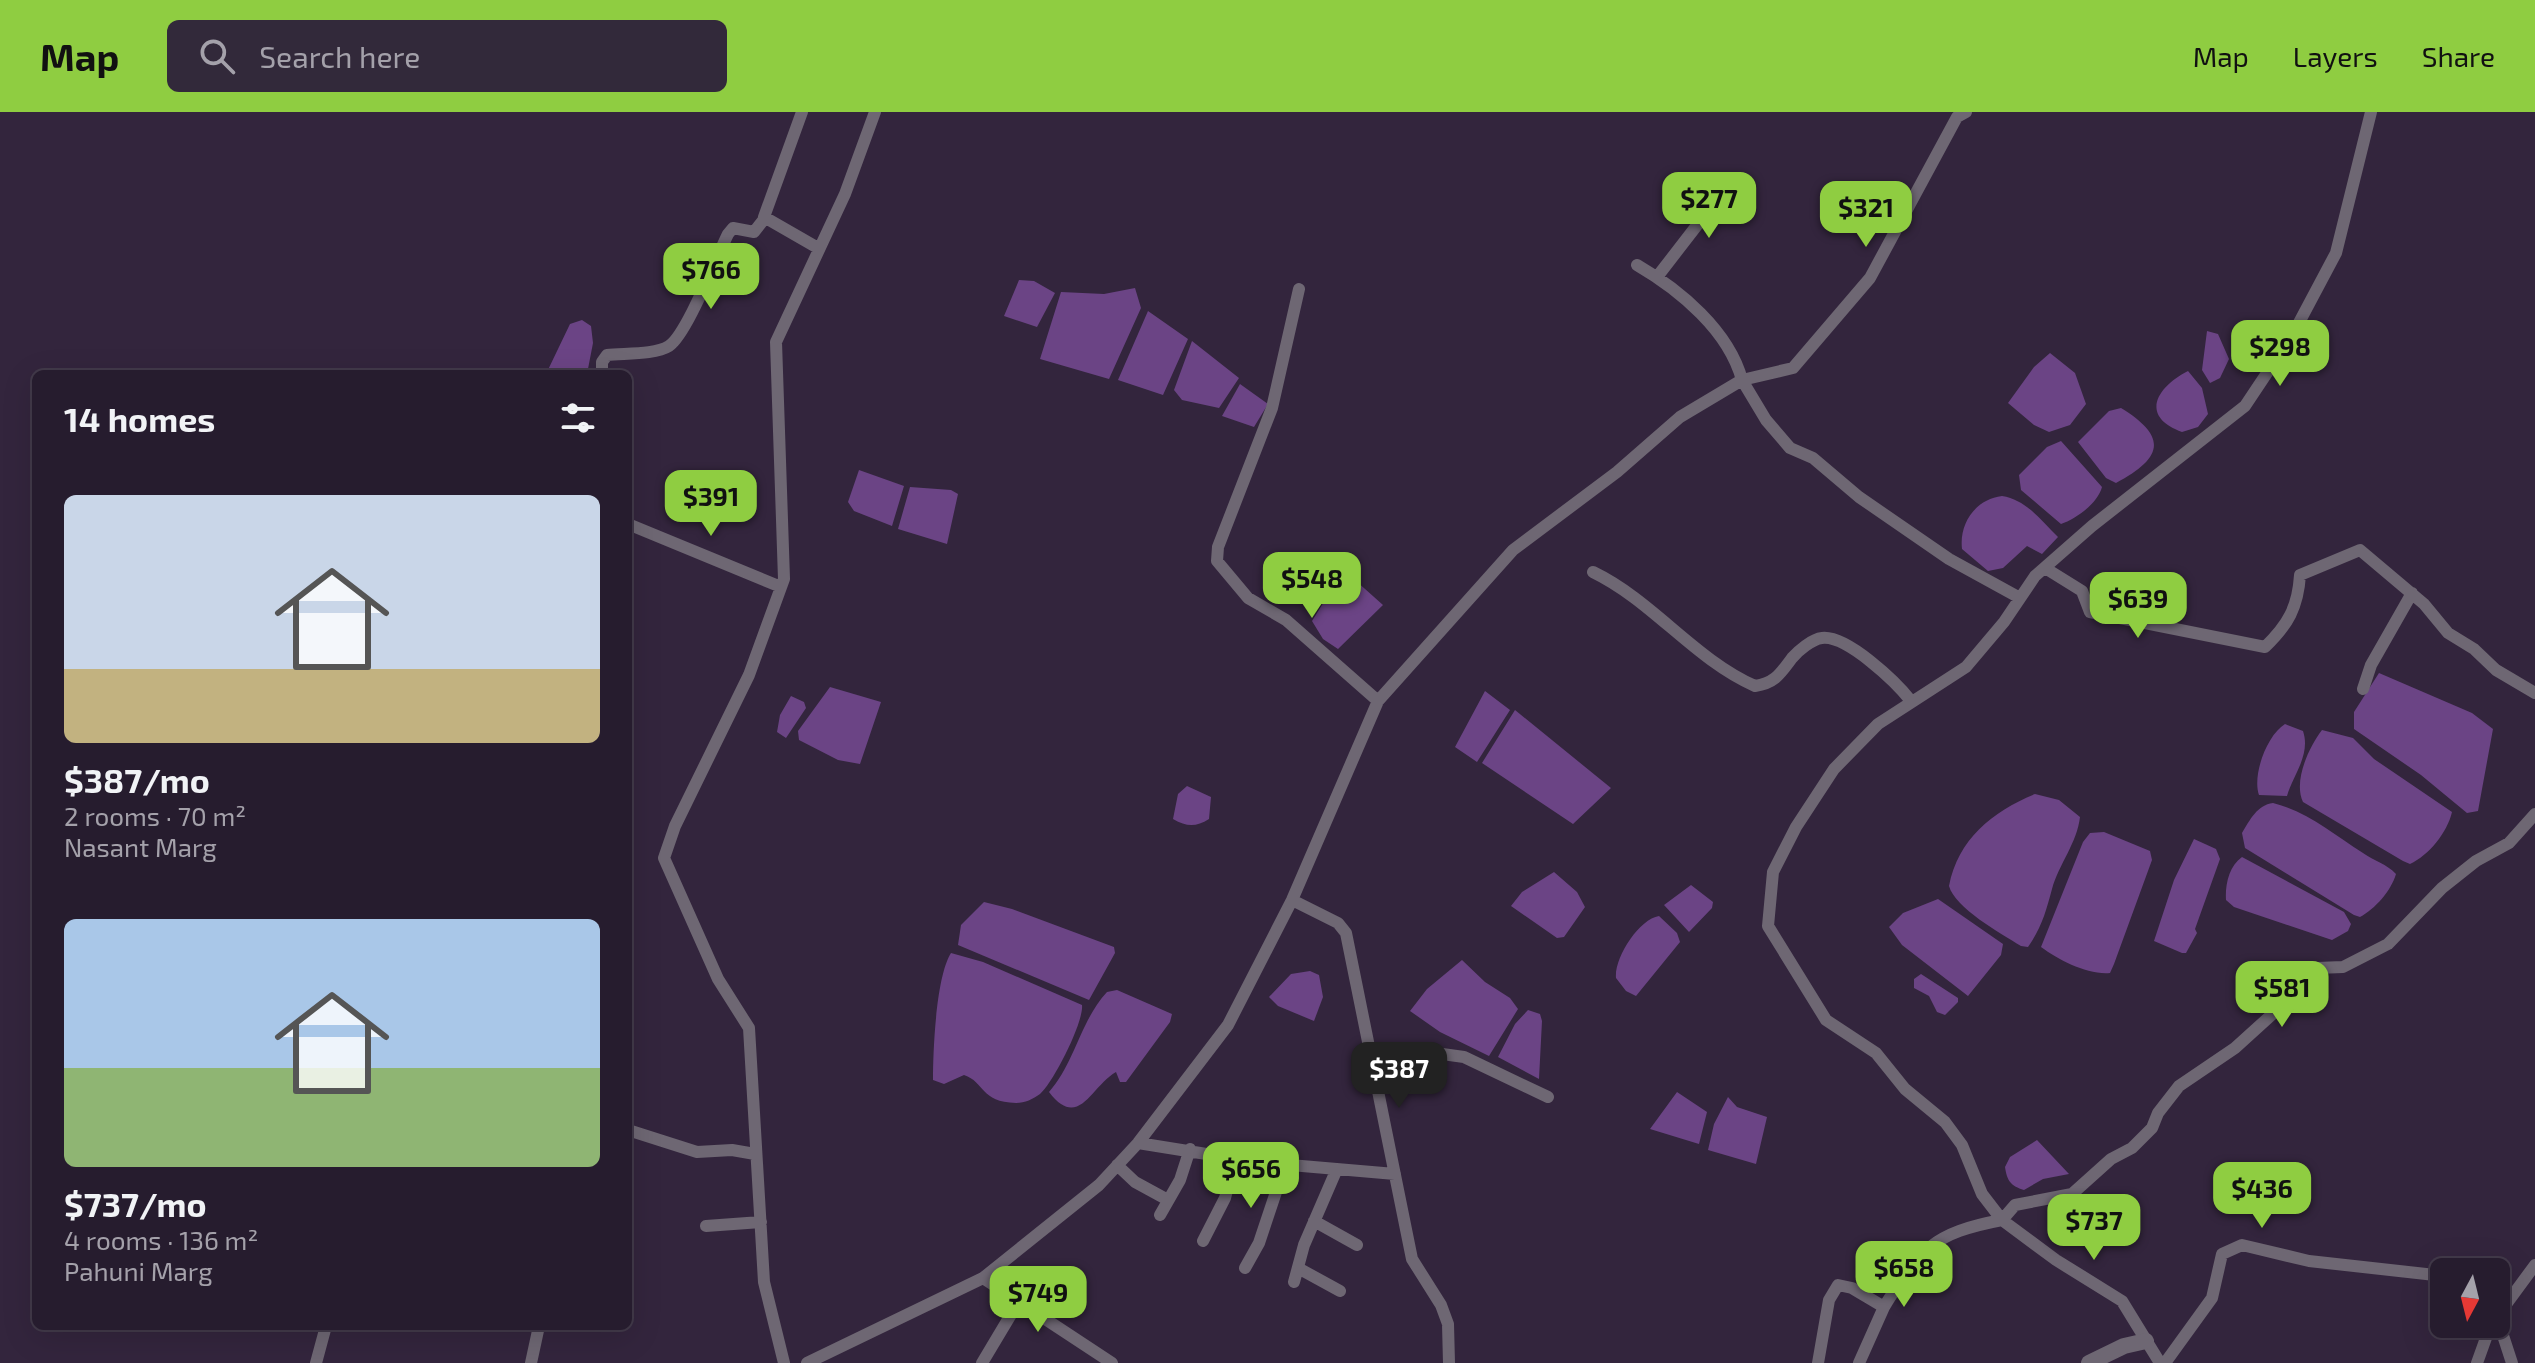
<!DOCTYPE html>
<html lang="en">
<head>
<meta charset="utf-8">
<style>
	:root { --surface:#261c2e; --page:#32293a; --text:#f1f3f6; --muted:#a4a1aa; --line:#423a4a; --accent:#8fcd41 }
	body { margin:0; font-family:"Exo 2",sans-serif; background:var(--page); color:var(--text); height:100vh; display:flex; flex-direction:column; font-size:30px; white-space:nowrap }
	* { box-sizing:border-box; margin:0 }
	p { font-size:26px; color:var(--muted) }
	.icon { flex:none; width:44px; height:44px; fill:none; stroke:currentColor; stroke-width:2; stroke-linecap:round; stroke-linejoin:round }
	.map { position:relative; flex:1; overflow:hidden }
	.details { position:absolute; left:32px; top:258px; width:600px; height:960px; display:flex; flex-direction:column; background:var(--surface); border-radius:12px; box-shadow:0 8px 32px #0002,0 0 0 2px var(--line) }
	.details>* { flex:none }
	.needle { width:52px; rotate:187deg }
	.fabs { position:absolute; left:2430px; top:1146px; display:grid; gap:16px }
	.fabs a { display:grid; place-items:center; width:80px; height:80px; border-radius:12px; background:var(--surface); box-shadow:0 8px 32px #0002,0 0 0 2px var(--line); font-size:40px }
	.price { position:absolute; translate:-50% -68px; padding:0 18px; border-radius:16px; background:var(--accent); color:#111; font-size:26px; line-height:52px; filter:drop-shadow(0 2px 4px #0008) }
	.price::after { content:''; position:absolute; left:50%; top:48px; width:24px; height:18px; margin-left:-12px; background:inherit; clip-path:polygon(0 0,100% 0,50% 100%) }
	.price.on { background:#222; color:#fff }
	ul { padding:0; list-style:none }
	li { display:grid; align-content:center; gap:16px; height:424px; padding:0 32px }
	li span { display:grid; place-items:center; height:248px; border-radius:12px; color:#555 }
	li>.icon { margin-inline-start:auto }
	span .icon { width:144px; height:144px; fill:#fffc; stroke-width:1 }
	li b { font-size:34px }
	h2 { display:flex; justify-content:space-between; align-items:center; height:96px; padding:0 32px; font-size:34px }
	header { display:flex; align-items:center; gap:48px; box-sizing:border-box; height:112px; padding:0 40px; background:var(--accent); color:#111 }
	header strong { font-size:38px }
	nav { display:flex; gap:44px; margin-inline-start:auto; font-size:28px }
	.search { width:560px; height:72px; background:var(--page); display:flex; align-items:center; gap:20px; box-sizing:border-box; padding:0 28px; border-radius:12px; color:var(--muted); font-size:30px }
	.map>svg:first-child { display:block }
	.water { fill:#6b4485 }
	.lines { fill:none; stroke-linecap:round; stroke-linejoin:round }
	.minor { stroke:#6e6773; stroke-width:12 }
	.tertiary { stroke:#6e6773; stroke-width:16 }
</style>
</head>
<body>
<header>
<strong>Map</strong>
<div class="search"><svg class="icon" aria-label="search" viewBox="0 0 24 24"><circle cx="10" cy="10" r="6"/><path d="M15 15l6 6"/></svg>Search here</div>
<nav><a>Map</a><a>Layers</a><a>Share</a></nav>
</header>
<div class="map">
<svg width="2535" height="1251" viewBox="0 0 2535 1251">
	<rect width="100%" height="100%" fill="#33253d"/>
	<!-- water -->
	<path class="water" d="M1019 168 1034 169 1055 181 1037 215 1004 204Z
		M1135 176 1141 196 1109 267 1040 247 1061 180 1104 182Z
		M1148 199 1188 227 1163 283 1118 268Z
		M582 208 591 214 593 231 587 262H546L570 212Z
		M2207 219 2218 222 2229 247 2220 266 2210 271 2202 258Z
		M1192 229 1239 266 1219 296 1182 288 1174 278Z
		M2050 241 2075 261 2086 292 2070 313 2049 320 2034 313 2008 291 2034 255Z
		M2188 259 2202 276 2208 302 2198 315 2182 320C2138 304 2158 274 2188 259Z
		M1240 272 1268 292 1254 315 1222 304Z
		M2121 296C2170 326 2161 347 2116 371L2106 366 2078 330 2109 299Z
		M2061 329 2102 375C2098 391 2076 407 2061 412L2021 378 2019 363 2047 335Z
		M859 358 904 374 892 414 854 399 848 390Z
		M910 375 951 378 958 382 947 432 898 417Z
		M2002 384C2027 388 2040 408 2058 425L2042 442 2027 434 2003 456 1988 459 1962 437C1959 411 1976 387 2002 384Z
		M1346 460 1383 493 1338 537 1323 527 1312 509 1340 464Z
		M2379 561 2472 601 2493 617 2478 699 2467 701 2421 663 2354 617V600Z
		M830 575 881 590 860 652 838 648 799 628 798 619Z
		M1485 579 1510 598 1477 650 1455 635Z
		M791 584 804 590 806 596 786 626 777 620 780 603Z
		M1515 598 1611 676 1573 712 1482 651Z
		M2285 612 2303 619C2311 643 2293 663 2287 684L2259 683C2252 663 2267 623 2285 612Z
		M2322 618 2353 626 2374 647 2452 700C2447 721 2429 743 2410 752L2403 749 2303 690C2293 669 2309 635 2322 618Z
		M1187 674 1211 685 1209 707C1196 715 1187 715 1173 707L1178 682Z
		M2035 682 2059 688 2080 705C2077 731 2059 752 2052 777 2046 799 2042 815 2028 835L2021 834C2000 821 1955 796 1949 774 1958 727 1993 699 2035 682Z
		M2273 691C2308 700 2333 722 2363 741 2374 749 2387 752 2396 762 2391 779 2375 797 2360 805L2354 803 2245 736 2242 721C2250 708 2257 693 2273 691Z
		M2104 720 2150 739 2152 748 2114 852 2110 861C2087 863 2059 848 2041 835L2083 730 2090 721Z
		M2194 727 2216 737 2220 747 2195 817 2197 821 2186 841H2182L2154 829 2174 768Z
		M2242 745 2344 800 2351 812 2348 819 2332 828 2234 795 2226 788C2225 773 2229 754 2242 745Z
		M1554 760 1577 780 1585 795 1564 825 1557 826 1511 794 1522 780Z
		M1691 773 1713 790 1712 796 1689 820 1664 793Z
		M1938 787 2003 832 2001 843 1968 884 1902 833 1889 815 1903 801Z
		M984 790 1012 797 1114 835 1115 841 1089 888 958 833 961 813Z
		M1659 804 1677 821 1680 830 1636 884 1626 879 1616 866C1614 846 1639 807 1659 804Z
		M951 841 983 850 1082 893C1084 910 1053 971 1040 982 1033 987 1025 991 1016 991 980 990 985 970 964 963L944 972 933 968C933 938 936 865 951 841Z
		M1462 848 1485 870 1510 886 1518 897 1489 944 1440 920 1410 899 1427 877Z
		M1310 859 1319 863 1323 885 1314 909 1278 894 1269 885 1291 862Z
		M1921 862 1958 886V890L1945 903 1937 900 1929 884 1914 876V867Z
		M1117 878 1172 902 1170 910 1126 970H1120L1116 960C1091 974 1079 1019 1049 980 1075 951 1080 909 1107 880Z
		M1528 898 1540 902 1542 909 1539 967 1498 945 1515 912Z
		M1677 980 1707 1000 1699 1032 1650 1017Z
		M1728 985 1737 995 1767 1005 1756 1052 1708 1038 1714 1012Z
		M2037 1028 2069 1062 2043 1067 2024 1078C2011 1074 2007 1069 2005 1055L2010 1045Z"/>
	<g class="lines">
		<!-- minor -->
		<path class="minor" d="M802 0 764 105 818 136
			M1637 153C1680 178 1729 219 1742 268L1793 256 1870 166 1957 5 1966 0
			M1657 165 1732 68
			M1299 177 1272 296 1218 435 1217 449 1248 486 1286 508 1378 589
			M602 262V250L607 243C624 241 655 243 669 234 687 222 716 146 728 122L733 116 754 120 765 106
			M628 412 781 475
			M2045 456 2082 479 2090 500 2265 535C2288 513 2298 495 2300 463L2360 438 2424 492 2448 521 2474 537 2496 558 2535 581
			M1593 460C1653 489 1694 547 1755 574 1775 571 1780 562 1792 546 1798 539 1812 527 1822 526 1847 523 1896 570 1911 589
			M2363 577 2371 553 2412 481
			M1292 788 1338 811 1346 821 1412 1147 1441 1193 1448 1212 1449 1251
			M1370 948 1435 941 1464 945 1548 985
			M628 1018 697 1040 732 1038 755 1042
			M1138 1031 1256 1050 1395 1062
			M1117 1053 1135 1070 1168 1088
			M1160 1103 1180 1068 1190 1037
			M2002 1108 2015 1093 2072 1082 2111 1047 2132 1036 2152 1016 2158 1001 2179 974 2235 936 2278 897 2302 866 2317 856 2343 855 2388 832 2442 776 2476 749 2509 731 2535 702
			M1314 1109 1357 1133
			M706 1114 761 1110
			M1203 1129 1225 1086 1236 1045
			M1245 1156 1259 1131 1285 1053
			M1298 1156 1340 1179
			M983 1166 1112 1251
			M1294 1170 1304 1133 1336 1059
			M2497 1205 2512 1251
			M2496 1206 2535 1153
			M316 1251 326 1214
			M531 1251 539 1214
			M784 1251 764 1170 749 916 718 867 664 746 675 714 749 563 784 467 776 230 845 82 875 0
			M807 1251 983 1166 1099 1073 1138 1031 1228 913 1292 788 1378 589 1513 438 1617 360 1680 305 1742 268 1766 308 1790 336 1813 346 1859 385 1949 447 2020 486
			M982 1251 1019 1189
			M1818 1251 1829 1188 1838 1173 1852 1176 1884 1195C1920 1137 1933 1121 2002 1108
			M1859 1251 1884 1195
			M2160 1251 2122 1189 2056 1148 2002 1108 1982 1082 1962 1033 1945 1010 1905 977 1876 941 1826 908 1768 814 1773 760 1796 715 1834 657 1878 612 1966 555 2004 510 2035 464 2092 414 2245 294 2293 222 2336 141 2371 0
			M2165 1251 2212 1186 2222 1142 2242 1133 2309 1149 2444 1164
			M2477 1251 2491 1212"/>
		<!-- tertiary -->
		<path class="tertiary" d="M2089 1251 2124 1234 2146 1229"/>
	</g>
</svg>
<div class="fabs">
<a><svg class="needle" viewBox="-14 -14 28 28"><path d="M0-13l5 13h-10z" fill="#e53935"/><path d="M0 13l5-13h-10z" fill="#a4a1aa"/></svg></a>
</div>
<b class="price" style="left:1709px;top:128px">$277</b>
<b class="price" style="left:1866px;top:137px">$321</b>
<b class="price" style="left:711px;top:199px">$766</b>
<b class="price" style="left:2280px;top:276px">$298</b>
<b class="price" style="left:711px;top:426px">$391</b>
<b class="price" style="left:1312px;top:508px">$548</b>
<b class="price" style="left:2138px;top:528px">$639</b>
<b class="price" style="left:2282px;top:917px">$581</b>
<b class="price on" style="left:1399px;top:998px">$387</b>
<b class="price" style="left:1251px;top:1098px">$656</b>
<b class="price" style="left:2262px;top:1118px">$436</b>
<b class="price" style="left:2094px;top:1150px">$737</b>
<b class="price" style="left:1904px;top:1197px">$658</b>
<b class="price" style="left:1038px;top:1222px">$749</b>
<section class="details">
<h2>14 homes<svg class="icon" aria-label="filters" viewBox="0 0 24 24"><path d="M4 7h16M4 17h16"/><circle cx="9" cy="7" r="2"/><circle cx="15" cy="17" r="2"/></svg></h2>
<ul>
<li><span style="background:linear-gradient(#c9d6e8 70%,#c2b280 0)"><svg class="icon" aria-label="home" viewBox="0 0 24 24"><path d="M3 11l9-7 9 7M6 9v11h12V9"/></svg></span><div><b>$387/mo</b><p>2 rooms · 70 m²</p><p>Nasant Marg</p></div></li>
<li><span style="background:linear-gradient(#a9c7e8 60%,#8fb573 0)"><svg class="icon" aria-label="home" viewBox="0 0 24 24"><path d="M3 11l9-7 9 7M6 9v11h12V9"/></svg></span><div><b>$737/mo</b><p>4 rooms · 136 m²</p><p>Pahuni Marg</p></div></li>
</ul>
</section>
</div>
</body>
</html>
